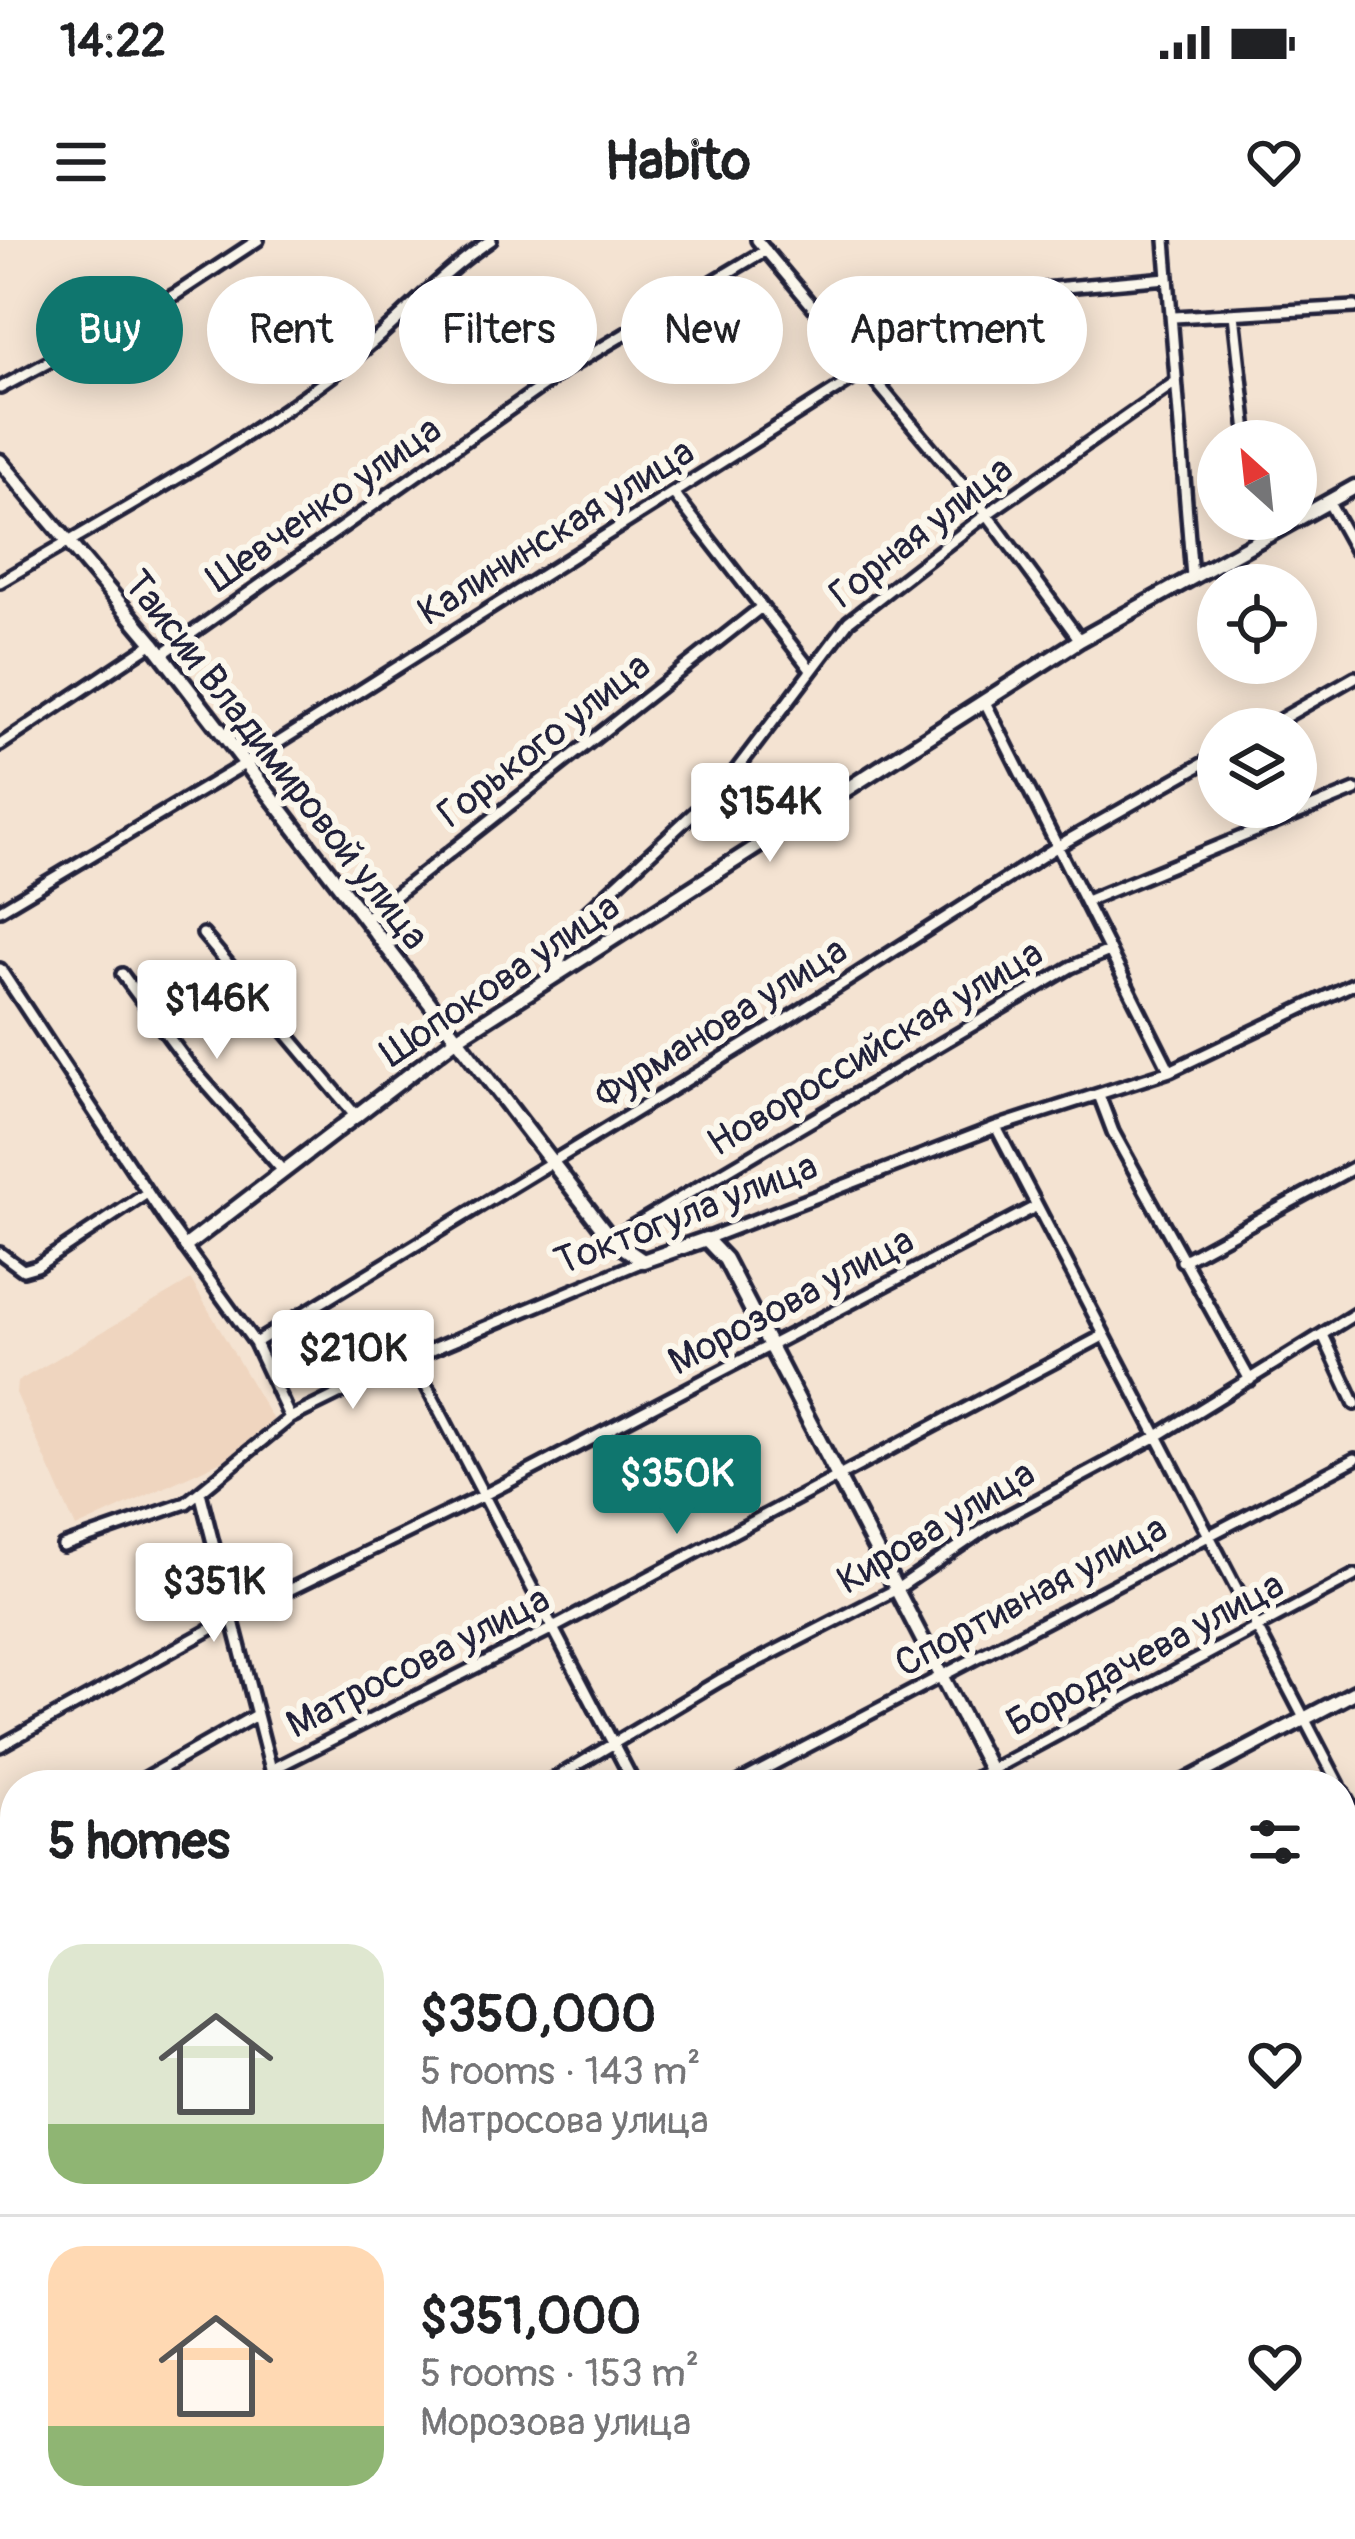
<!DOCTYPE html>
<html lang="en">
<head>
<meta charset="utf-8">
<style>
	:root { --surface:#fff; --page:#f2f2f2; --text:#202124; --muted:#757577; --line:#e0e0e0; --accent:#0f766e }
	body { margin:0; font-family:Pangolin,sans-serif; background:var(--page); color:var(--text); height:100vh; display:flex; flex-direction:column; font-size:45px; white-space:nowrap }
	* { box-sizing:border-box; margin:0 }
	p { font-size:39px; color:var(--muted) }
	.icon { flex:none; width:66px; height:66px; fill:none; stroke:currentColor; stroke-width:2; stroke-linecap:round; stroke-linejoin:round }
	.map { position:relative; flex:1; overflow:hidden }
	.panel { position:absolute; left:0px; top:1530px; width:1356px; height:771px; display:flex; flex-direction:column; background:var(--surface); border-radius:48px 48px 0 0; box-shadow:0 6px 30px #0003 }
	.panel>* { flex:none }
	.hud { position:absolute; left:36px; top:36px; width:1284px; height:108px; display:flex; gap:24px }
	.needle { width:78px; rotate:333deg }
	.tools { position:absolute; left:1197px; top:180px; display:grid; gap:24px }
	.tools a { display:grid; place-items:center; width:120px; height:120px; border-radius:50%; background:var(--surface); box-shadow:0 6px 30px #0003; font-size:60px }
	.price { position:absolute; translate:-50% -102px; padding:0 27px; border-radius:12px; background:#fff; color:#222; font-size:39px; line-height:78px; filter:drop-shadow(0 3px 6px #0008) }
	.price::after { content:''; position:absolute; left:50%; top:72px; width:36px; height:27px; margin-left:-18px; background:inherit; clip-path:polygon(0 0,100% 0,50% 100%) }
	.price.selected { background:var(--accent); color:#fff }
	ul { padding:0; list-style:none }
	li { display:flex; align-items:center; gap:36px; height:300px; padding:0 48px }
	li+li { border-top:3px solid var(--line) }
	li span { display:grid; place-items:center; flex:none; width:336px; height:240px; border-radius:36px; color:#555 }
	li>.icon { margin-inline-start:auto }
	span .icon { width:144px; height:144px; fill:#fffc; stroke-width:1 }
	li b { font-size:51px }
	h2 { display:flex; justify-content:space-between; align-items:center; height:144px; padding:0 48px; font-size:51px }
	.pill { padding:0 42px; border-radius:54px; background:var(--surface); box-shadow:0 6px 30px #0003; font-size:42px; line-height:108px }
	.pill.selected { background:var(--accent); color:#fff }
	.status { display:flex; justify-content:space-between; align-items:center; height:84px; padding:0 60px; background:var(--surface); direction:ltr }
	.status svg { height:33px; fill:currentColor }
	header { display:flex; justify-content:space-between; align-items:center; height:156px; padding:0 48px; background:var(--surface); font-size:54px; font-weight:800 }
	.map>svg:first-child { display:block }
	.built { fill:#efd5bf }
	.lines { fill:none; stroke-linecap:round; stroke-linejoin:round }
	.minor-casing { stroke:#22223b; stroke-width:18 }
	.tertiary-casing { stroke:#22223b; stroke-width:21 }
	.minor { stroke:#fbf7ec; stroke-width:9 }
	.tertiary { stroke:#fbf7ec; stroke-width:12 }
	.labels { text-anchor:middle; dominant-baseline:central; stroke-width:12; stroke-linejoin:round; paint-order:stroke }
	.street-label { font-size:39px; fill:#22223b; stroke:#fbf7ec }
</style>
</head>
<body>
<div class="status"><b>14:22</b><svg viewBox="0 0 49 12"><path d="M0 12V9h3v3zM5 12V6h3v6zM10 12V3h3v9zM15 12V0h3v12zM26 1h20v11H26zM47 4h2v5h-2z"/></svg></div>
<header><svg class="icon" aria-label="menu" viewBox="0 0 24 24"><path d="M4 6h16M4 12h16M4 18h16"/></svg>Habito<svg class="icon" aria-label="heart" viewBox="0 0 24 24"><path d="M12 20l-8-8c-3-5 5-10 8-4 3-6 11-1 8 4z"/></svg></header>
<div class="map">
<svg width="1355" height="2299" viewBox="0 0 1355 2299">
	<rect width="100%" height="100%" fill="#f4e3d2"/>
	<filter id="ink" filterUnits="userSpaceOnUse"><feTurbulence type="fractalNoise" baseFrequency=".00833" numOctaves="2"/><feDisplacementMap in="SourceGraphic" scale="24" xChannelSelector="R" yChannelSelector="G"/><feConvolveMatrix kernelMatrix="1 2 1 2 8 2 1 2 1" color-interpolation-filters="sRGB"/></filter>
	<g filter="url(#ink)">
		<!-- built -->
		<path class="built" d="M191 1040 273 1180 228 1218 76 1288 16 1153 17 1142Z"/>
		<g class="lines">
			<!-- minor casing -->
			<g class="minor-casing">
				<path id="minor" d="M757 0 987 274 1080 400
					M1165 0 1192 337
					M1234 74 1248 201
					M1174 77 1355 67
					M0 148 176 54 258 0
					M674 254 811 430
					M1329 263 1355 310
					M1261 279 1265 298
					M0 342C114 274 231 212 337 132 391 91 434 38 491 0
					M161 415 568 128 766 10
					M985 462 1170 831
					M1264 489 1355 437
					M0 505 153 403
					M1086 661 1355 550
					M0 670 243 525 987 54 1167 38
					M365 679 760 368
					M203 694 357 877
					M0 729 165 979 255 1103 290 1178
					M556 733 571 687 728 541 849 381 987 274 1174 143
					M122 734 187 822 284 932
					M1099 855 1113 892 1250 1140
					M996 887 1339 1545
					M611 999 1071 727 1109 711
					M706 999 996 887 1170 831 1355 743
					M0 1013 23 1030 37 1026 147 953
					M1182 1021 1355 927
					M1323 1095 1355 1164
					M255 1103 787 779 1058 606 1218 515
					M412 1118 635 1545
					M200 1252 275 1545
					M63 1306 186 1263 290 1178 412 1118 643 1021
					M0 1506 231 1378 484 1255 1035 967
					M271 1530 555 1387 1101 1097
					M133 1545 256 1475
					M544 1545 720 1440 897 1349 989 1286 1159 1195 1355 1074
					M734 1545 1355 1219
					M963 1545 1355 1335
					M1341 1549 1355 1575
					M0 1620 15 1612
					M1341 1689 1355 1681
					M0 1735 15 1726
					M1341 1795 1355 1787
					M0 1859 15 1850
					M1341 1902 1355 1894
					M0 1955 15 1946
					M1341 2040 1355 2032
					M0 2073 15 2065
					M0 2167 3 2172"/>
			</g>
			<!-- tertiary casing -->
			<g class="tertiary-casing">
				<path id="tertiary" d="M0 221 153 403 611 999 643 1021 706 999 725 1019 998 1545
					M186 1006 456 799 1080 400 1355 247
					M1179 1545 1355 1452
					M1341 2110 1355 2131"/>
			</g>
			<!-- minor -->
			<use href="#minor" class="minor"/>
			<!-- tertiary -->
			<use href="#tertiary" class="tertiary"/>
		</g>
	</g>
	<g class="labels">
		<!-- street labels -->
		<g class="street-label">
			<text transform="translate(324 264) rotate(-35)">Шевченко улица</text>
			<text transform="translate(556 292) rotate(-32)">Калининская улица</text>
			<text transform="translate(921 292) rotate(-38)">Горная улица</text>
			<text transform="translate(544 500) rotate(-38)">Горького улица</text>
			<text transform="translate(276 520) rotate(52)">Таисии Владимировой улица</text>
			<text transform="translate(500 740) rotate(-34)">Шопокова улица</text>
			<text transform="translate(721 783) rotate(-32)">Фурманова улица</text>
			<text transform="translate(875 808) rotate(-31)">Новороссийская улица</text>
			<text transform="translate(686 974) rotate(-21)">Токтогула улица</text>
			<text transform="translate(791 1061) rotate(-28)">Морозова улица</text>
			<text transform="translate(936 1287) rotate(-31)">Кирова улица</text>
			<text transform="translate(1031 1356) rotate(-28)">Спортивная улица</text>
			<text transform="translate(1145 1414) rotate(-28)">Бородачева улица</text>
			<text transform="translate(418 1422) rotate(-27)">Матросова улица</text>
		</g>
	</g>
</svg>
<div class="tools">
<a><svg class="needle" viewBox="-14 -14 28 28"><path d="M0-13l5 13h-10z" fill="#e53935"/><path d="M0 13l5-13h-10z" fill="#757577"/></svg></a>
<a><svg class="icon" aria-label="locate" viewBox="0 0 24 24"><circle cx="12" cy="12" r="6"/><path d="M12 2v4M12 18v4M2 12h4M18 12h4"/></svg></a>
<a><svg class="icon" aria-label="layers" viewBox="0 0 24 24"><path d="M12 4l9 5-9 5-9-5zM3 14l9 5 9-5"/></svg></a>
</div>
<b class="price" style="left:770px;top:625px">$154K</b>
<b class="price" style="left:217px;top:822px">$146K</b>
<b class="price" style="left:353px;top:1172px">$210K</b>
<b class="price selected" style="left:677px;top:1297px">$350K</b>
<b class="price" style="left:214px;top:1405px">$351K</b>
<div class="hud">
<a class="pill selected">Buy</a>
<a class="pill">Rent</a>
<a class="pill">Filters</a>
<a class="pill">New</a>
<a class="pill">Apartment</a>
</div>
<section class="panel">
<h2>5 homes<svg class="icon" aria-label="filters" viewBox="0 0 24 24"><path d="M4 7h16M4 17h16"/><circle cx="9" cy="7" r="2"/><circle cx="15" cy="17" r="2"/></svg></h2>
<ul>
<li><span style="background:linear-gradient(#dfe7d0 75%,#8fb573 0)"><svg class="icon" aria-label="home" viewBox="0 0 24 24"><path d="M3 11l9-7 9 7M6 9v11h12V9"/></svg></span><div><b>$350,000</b><p>5 rooms · 143 m²</p><p>Матросова улица</p></div><svg class="icon" aria-label="heart" viewBox="0 0 24 24"><path d="M12 20l-8-8c-3-5 5-10 8-4 3-6 11-1 8 4z"/></svg></li>
<li><span style="background:linear-gradient(#ffd9b3 75%,#8fb573 0)"><svg class="icon" aria-label="home" viewBox="0 0 24 24"><path d="M3 11l9-7 9 7M6 9v11h12V9"/></svg></span><div><b>$351,000</b><p>5 rooms · 153 m²</p><p>Морозова улица</p></div><svg class="icon" aria-label="heart" viewBox="0 0 24 24"><path d="M12 20l-8-8c-3-5 5-10 8-4 3-6 11-1 8 4z"/></svg></li>
</ul>
</section>
</div>
</body>
</html>
